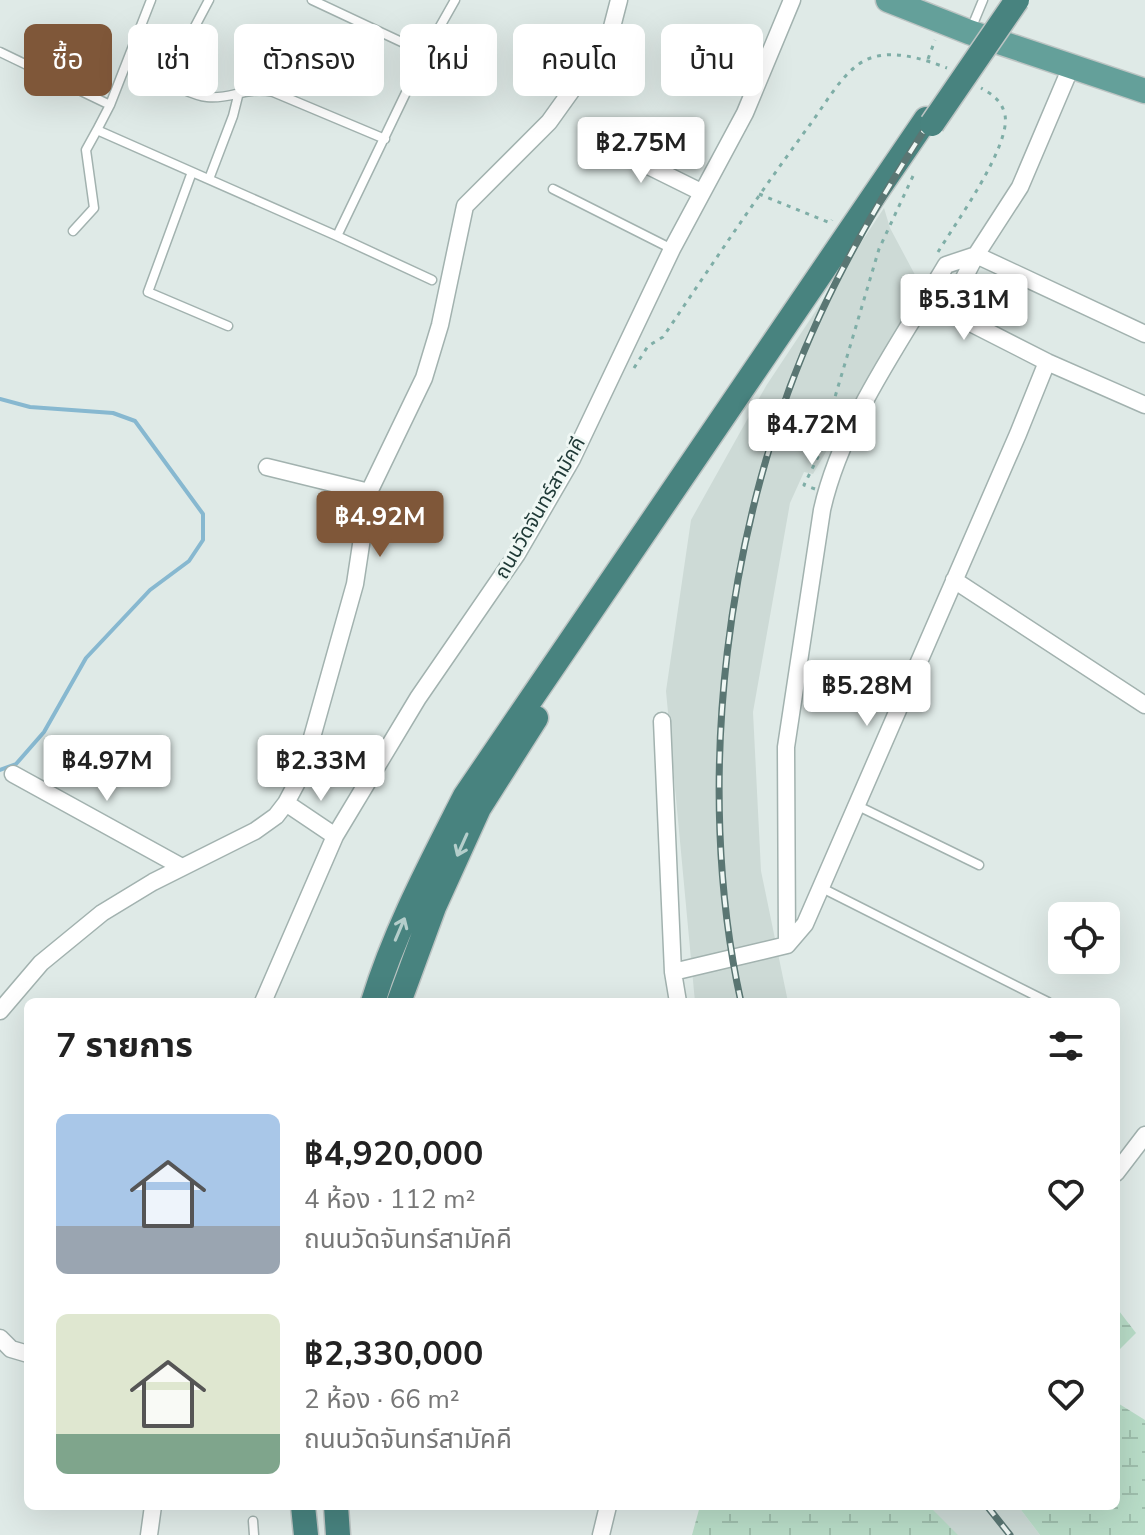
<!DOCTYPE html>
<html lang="th">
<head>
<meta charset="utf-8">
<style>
	:root { --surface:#fff; --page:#f2f2f2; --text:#222; --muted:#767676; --accent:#7f5739 }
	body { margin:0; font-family:"Nunito Sans","Noto Sans Thai",sans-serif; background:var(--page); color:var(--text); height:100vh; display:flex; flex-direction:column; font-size:30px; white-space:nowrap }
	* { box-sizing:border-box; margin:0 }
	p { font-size:26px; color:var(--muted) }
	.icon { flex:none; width:44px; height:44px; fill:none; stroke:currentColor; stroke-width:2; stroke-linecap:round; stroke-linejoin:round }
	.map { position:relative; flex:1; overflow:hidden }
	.drawer { position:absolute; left:24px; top:998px; width:1096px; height:512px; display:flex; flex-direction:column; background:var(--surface); border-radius:12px; box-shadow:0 8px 32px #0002 }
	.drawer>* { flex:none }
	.banner { position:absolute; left:24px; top:24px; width:1098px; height:72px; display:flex; gap:16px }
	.buttons { position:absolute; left:1048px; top:902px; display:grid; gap:16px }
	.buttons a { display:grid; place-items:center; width:72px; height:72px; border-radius:12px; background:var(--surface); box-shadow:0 8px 32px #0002; font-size:40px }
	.price { position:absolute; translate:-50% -68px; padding:0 18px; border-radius:8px; background:#fff; color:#222; font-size:26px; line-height:52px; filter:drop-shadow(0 2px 4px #0008) }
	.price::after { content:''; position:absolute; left:50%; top:48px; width:24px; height:18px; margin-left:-12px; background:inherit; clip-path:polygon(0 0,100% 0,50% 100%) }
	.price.active { background:var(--accent); color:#fff }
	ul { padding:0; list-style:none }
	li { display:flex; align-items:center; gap:24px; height:200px; padding:0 32px }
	li span { display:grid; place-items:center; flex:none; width:224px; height:160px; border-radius:12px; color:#555 }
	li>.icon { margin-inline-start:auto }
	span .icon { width:96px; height:96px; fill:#fffc; stroke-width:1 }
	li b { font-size:34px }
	h2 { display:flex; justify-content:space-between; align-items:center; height:96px; padding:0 32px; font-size:34px }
	.chip { padding:0 28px; border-radius:12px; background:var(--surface); box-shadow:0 8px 32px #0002; font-size:28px; line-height:72px }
	.chip.active { background:var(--accent); color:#fff }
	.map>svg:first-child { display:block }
	.built { fill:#cddad6 }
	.wetland { fill:url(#wetland-marsh) }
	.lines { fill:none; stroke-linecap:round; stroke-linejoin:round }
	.stream { stroke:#87b8d0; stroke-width:4 }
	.service-casing { stroke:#a2b2af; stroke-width:11 }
	.minor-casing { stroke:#a2b2af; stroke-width:19 }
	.primary-casing { stroke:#bcc4c3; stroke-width:27 }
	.trunk-casing { stroke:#bcc4c3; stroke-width:27 }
	.path { stroke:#7faea7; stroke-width:3; stroke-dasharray:4 6; stroke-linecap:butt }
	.service { stroke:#fff; stroke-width:8 }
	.minor { stroke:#fff; stroke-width:16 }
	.primary { stroke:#64a09a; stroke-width:24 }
	.trunk { stroke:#48837f; stroke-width:24 }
	.rail-casing { stroke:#5a7673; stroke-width:7 }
	.rail { stroke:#eff7f4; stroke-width:4; stroke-dasharray:12; stroke-linecap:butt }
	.trunk-bridge-casing { stroke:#bcc4c3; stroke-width:27; stroke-linecap:butt }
	.trunk-bridge { stroke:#48837f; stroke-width:24 }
	.oneway { stroke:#b5cecb }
	.labels { text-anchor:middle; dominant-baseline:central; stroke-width:6; stroke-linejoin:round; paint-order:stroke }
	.street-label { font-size:20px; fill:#203a37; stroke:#eff7f4 }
</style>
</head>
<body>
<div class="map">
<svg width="1145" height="1535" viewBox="0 0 1145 1535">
	<defs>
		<pattern id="wetland-marsh" width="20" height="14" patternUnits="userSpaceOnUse" patternTransform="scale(2)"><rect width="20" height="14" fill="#b8dcc7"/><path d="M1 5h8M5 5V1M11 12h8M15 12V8" fill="none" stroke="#9ebeac"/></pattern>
	</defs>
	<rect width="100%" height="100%" fill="#dfeae7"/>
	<!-- built -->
	<path class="built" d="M884 208 890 228 922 288 813 474 804 472 790 503 753 712 761 871 788 1002H695L666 691 691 520 766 386Z
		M907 1506H1018L1040 1535H929Z"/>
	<!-- wetland -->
	<path class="wetland" d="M1116 1307 1136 1333 1116 1353Z
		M1116 1402 1145 1420V1535H1040L1018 1506H1116Z
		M700 1506H929L958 1535H692Z"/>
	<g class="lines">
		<!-- stream -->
		<path class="stream" d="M0 399 30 407 113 413 135 421 203 514V540L189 561 150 590 86 658 44 732 16 764 0 770"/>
		<!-- service casing -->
		<g class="service-casing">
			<path id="service" d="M312 0 425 53
				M971 29 983 0
				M0 52 110 105 151 0
				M127 62 170 84 182 51 209 0
				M170 84C181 88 195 96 207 97 231 100 246 86 273 92L385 139
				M110 105 97 130 337 236 425 53 455 0
				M192 172 148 292 228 326
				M209 179 233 116 239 92
				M553 189 672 249
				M73 231 94 208 86 150 97 130
				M337 236 432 280
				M856 805 979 865
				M820 887 1048 1002
				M253 1521 254 1535"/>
		</g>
		<!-- minor casing -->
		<g class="minor-casing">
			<path id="minor" d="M598 141 701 192
				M1047 362 1145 405
				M267 467 369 492
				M954 580 1145 705
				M662 721 673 972 678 1002
				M13 774 182 867
				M286 803 335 836
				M787 945 786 747 822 510C841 424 901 341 946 265L976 255 1020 187 1071 67
				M673 972 787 945 805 924 1018 434 1047 362 947 311 976 255 1145 334
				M263 1002 335 836 418 698 517 554 572 459 672 249 745 113 792 0
				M0 1011 41 963 102 913 153 882 255 831 276 816 286 803 302 773 355 584 369 492 424 378 440 325 465 206 549 122 597 55 612 27 619 0
				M1116 1173 1145 1135
				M0 1338 11 1349 28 1354
				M149 1535 153 1506
				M601 1535 608 1506"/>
		</g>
		<!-- primary casing -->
		<g class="primary-casing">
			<path id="primary" d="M888 0 969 32 1145 91"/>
		</g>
		<!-- trunk casing -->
		<g class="trunk-casing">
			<path id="trunk" d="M373 1002C395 930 431 863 465 796L926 119
				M399 1002 434 907 479 808 536 718
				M303 1506 306 1535
				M336 1506 338 1535"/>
		</g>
		<!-- path -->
		<path class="path" d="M928 59 935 40
			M759 194 830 223 832 220
			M938 252C955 224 1011 146 1005 115 1002 101 992 94 981 88
			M634 368 648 346 663 337C711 266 758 195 809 126 824 106 839 78 859 64 884 46 921 58 947 68
			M821 444 879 249 913 176
			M815 489 804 485 833 427"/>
		<!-- service -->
		<use href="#service" class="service"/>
		<!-- minor -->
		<use href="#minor" class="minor"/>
		<!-- primary -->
		<use href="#primary" class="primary"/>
		<!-- trunk -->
		<use href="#trunk" class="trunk"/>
		<!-- rail casing -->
		<g class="rail-casing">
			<path id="rail" d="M741 1002C693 785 726 516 820 315 872 203 942 102 1012 0
				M987 1506 1010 1535"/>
		</g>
		<!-- rail -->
		<use href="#rail" class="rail"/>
		<!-- trunk-bridge casing -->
		<g class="trunk-bridge-casing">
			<path id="trunk-bridge" d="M932 124 1017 0"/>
		</g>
		<!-- trunk-bridge -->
		<use href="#trunk-bridge" class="trunk-bridge"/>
	</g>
	<!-- one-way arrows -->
	<defs><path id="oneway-shaft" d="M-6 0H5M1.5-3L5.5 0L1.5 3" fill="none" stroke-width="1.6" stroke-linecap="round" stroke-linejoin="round" transform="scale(2)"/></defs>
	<g class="oneway">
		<use href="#oneway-shaft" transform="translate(462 845) rotate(114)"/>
		<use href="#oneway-shaft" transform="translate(400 929) rotate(-67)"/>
	</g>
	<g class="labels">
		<!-- street labels -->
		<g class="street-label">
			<text transform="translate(540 508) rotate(-60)">ถนนวัดจันทร์สามัคคี</text>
		</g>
	</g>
</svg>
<div class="buttons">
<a><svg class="icon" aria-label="locate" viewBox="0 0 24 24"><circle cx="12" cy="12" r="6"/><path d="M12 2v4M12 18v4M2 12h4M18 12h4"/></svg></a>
</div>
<b class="price" style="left:641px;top:185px">฿2.75M</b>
<b class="price" style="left:964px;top:342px">฿5.31M</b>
<b class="price" style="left:812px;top:467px">฿4.72M</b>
<b class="price active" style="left:380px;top:559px">฿4.92M</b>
<b class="price" style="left:867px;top:728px">฿5.28M</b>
<b class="price" style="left:107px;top:803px">฿4.97M</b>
<b class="price" style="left:321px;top:803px">฿2.33M</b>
<div class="banner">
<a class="chip active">ซื้อ</a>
<a class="chip">เช่า</a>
<a class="chip">ตัวกรอง</a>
<a class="chip">ใหม่</a>
<a class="chip">คอนโด</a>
<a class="chip">บ้าน</a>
</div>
<section class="drawer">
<h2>7 รายการ<svg class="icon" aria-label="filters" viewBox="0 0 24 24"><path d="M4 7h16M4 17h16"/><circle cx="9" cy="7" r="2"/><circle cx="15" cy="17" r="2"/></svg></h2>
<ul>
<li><span style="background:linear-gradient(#a9c7e8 70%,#9aa5b1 0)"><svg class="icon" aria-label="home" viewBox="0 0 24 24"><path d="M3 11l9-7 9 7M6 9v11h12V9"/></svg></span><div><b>฿4,920,000</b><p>4 ห้อง · 112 m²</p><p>ถนนวัดจันทร์สามัคคี</p></div><svg class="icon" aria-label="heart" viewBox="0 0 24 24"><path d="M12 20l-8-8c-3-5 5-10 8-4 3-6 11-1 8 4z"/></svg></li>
<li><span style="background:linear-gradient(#dfe7d0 75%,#7fa58c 0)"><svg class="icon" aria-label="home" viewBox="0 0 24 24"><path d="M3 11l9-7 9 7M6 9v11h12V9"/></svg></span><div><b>฿2,330,000</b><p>2 ห้อง · 66 m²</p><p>ถนนวัดจันทร์สามัคคี</p></div><svg class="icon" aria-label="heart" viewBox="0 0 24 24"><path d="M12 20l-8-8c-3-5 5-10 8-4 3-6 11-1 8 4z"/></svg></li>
</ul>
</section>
</div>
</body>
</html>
